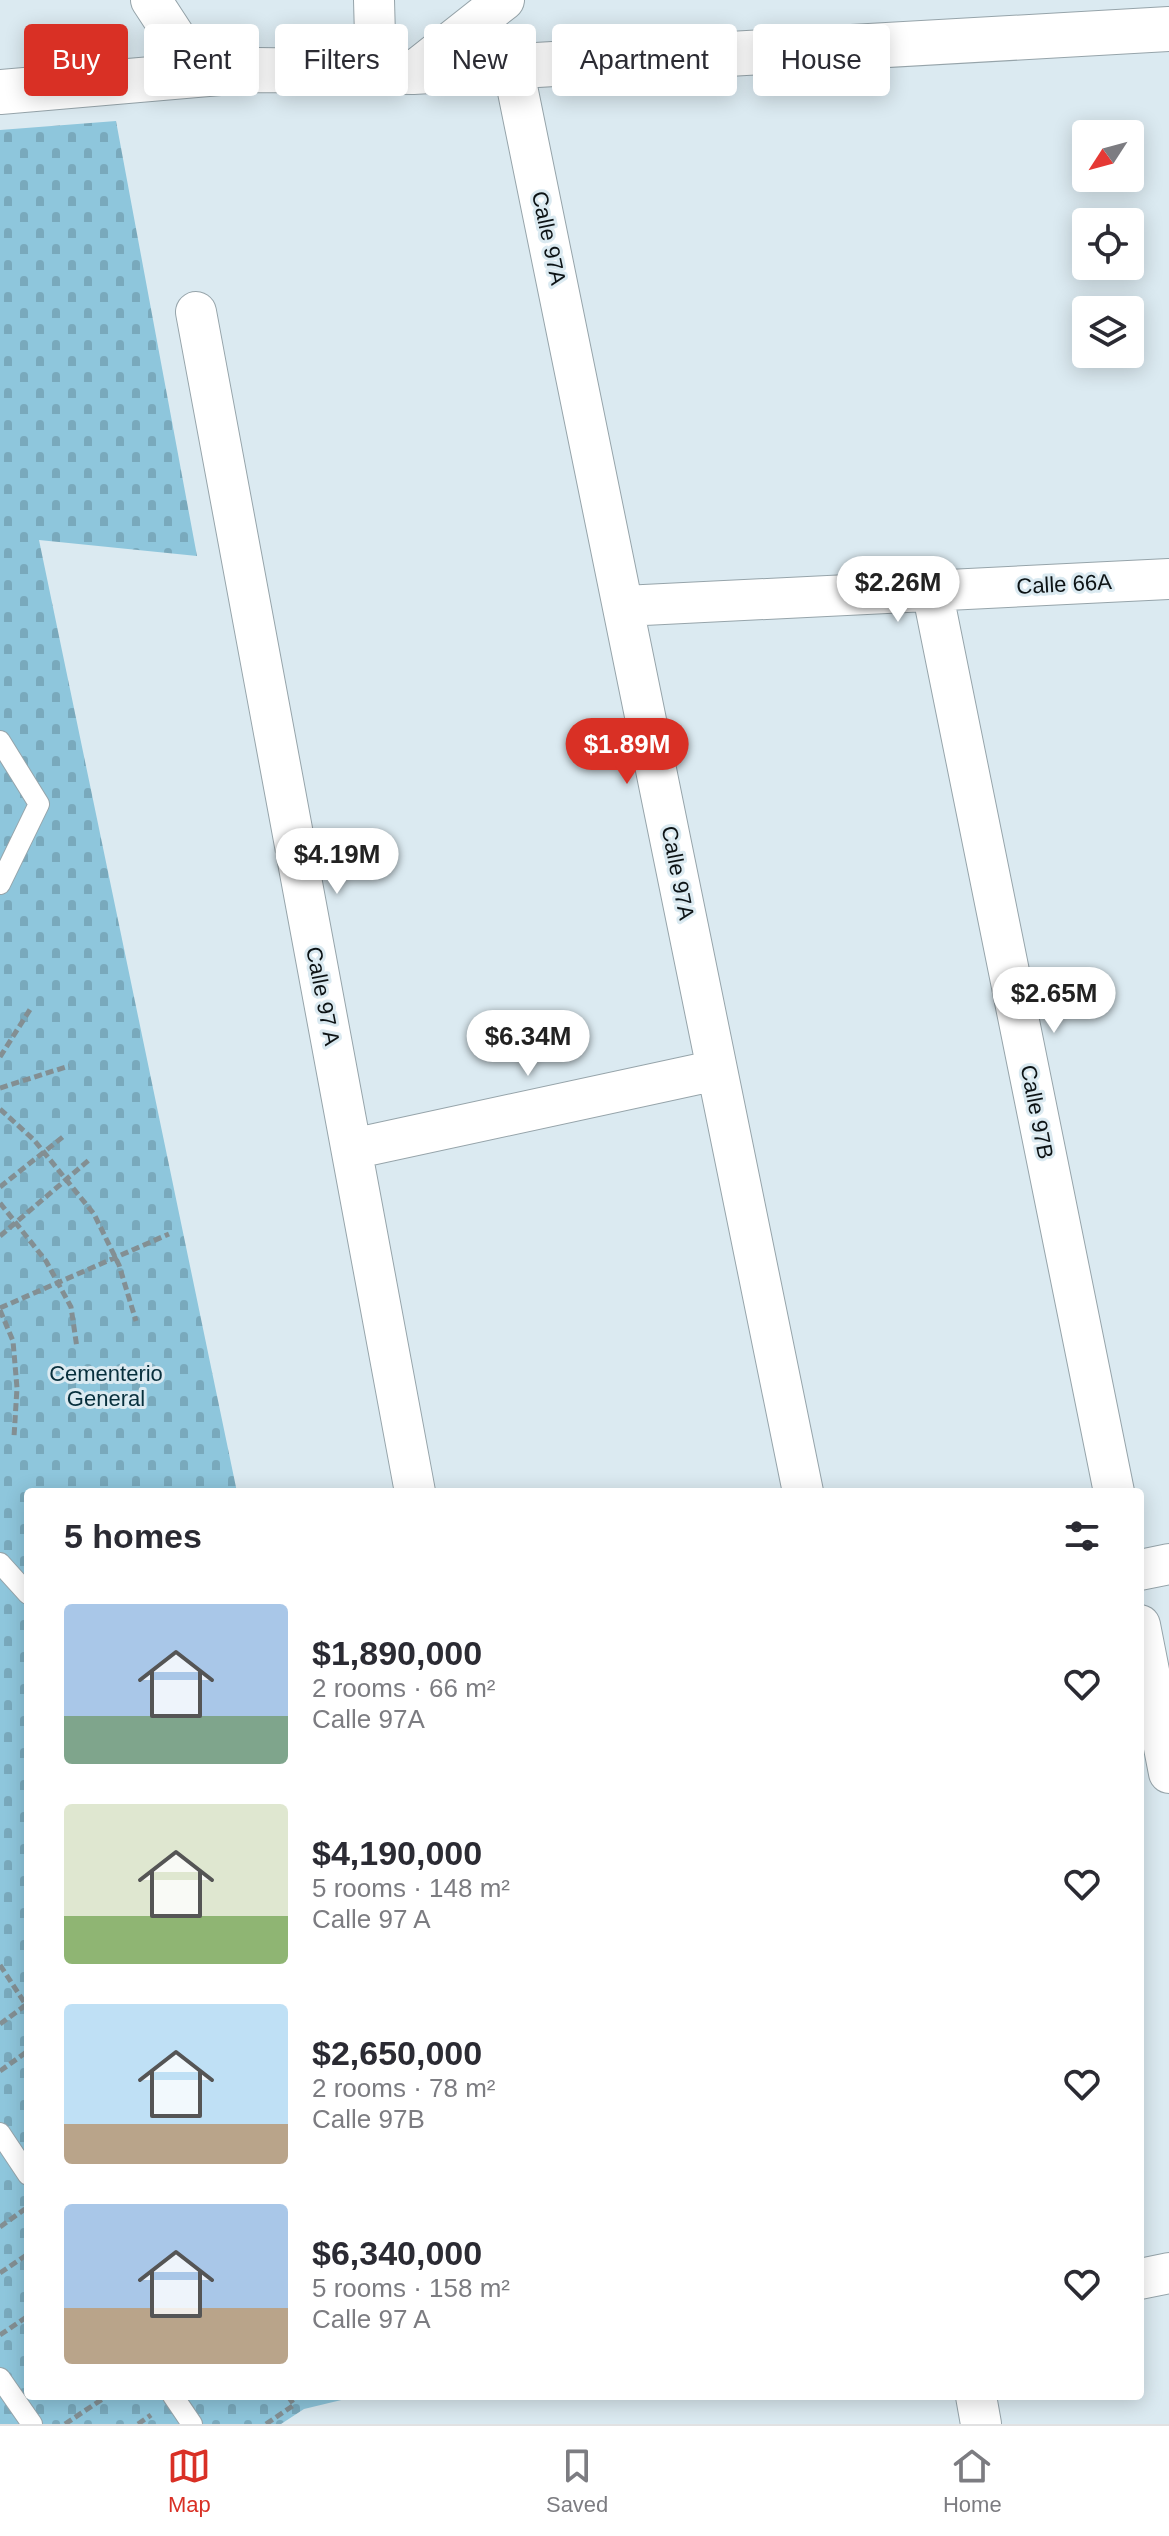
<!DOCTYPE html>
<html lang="en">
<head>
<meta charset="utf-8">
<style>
	:root { --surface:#fff; --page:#f2f2f3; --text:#2b2b33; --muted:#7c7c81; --line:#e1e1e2; --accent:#d93025 }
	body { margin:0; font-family:Arial,sans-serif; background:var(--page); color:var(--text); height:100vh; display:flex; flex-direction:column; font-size:30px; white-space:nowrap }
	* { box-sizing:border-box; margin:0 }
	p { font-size:26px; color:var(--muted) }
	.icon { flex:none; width:44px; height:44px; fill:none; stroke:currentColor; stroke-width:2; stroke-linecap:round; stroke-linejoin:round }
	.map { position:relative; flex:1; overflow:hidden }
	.panel { position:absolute; left:24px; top:1488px; width:1120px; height:912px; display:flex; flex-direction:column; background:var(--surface); border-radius:8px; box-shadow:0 4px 20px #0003 }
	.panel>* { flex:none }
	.top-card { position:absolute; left:24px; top:24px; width:1122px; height:72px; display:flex; gap:16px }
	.needle { width:52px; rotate:234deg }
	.buttons { position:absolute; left:1072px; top:120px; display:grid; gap:16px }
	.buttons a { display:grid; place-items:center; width:72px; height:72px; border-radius:8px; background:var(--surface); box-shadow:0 4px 20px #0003; font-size:40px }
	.price { position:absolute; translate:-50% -68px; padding:0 18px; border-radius:28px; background:#fff; color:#222; font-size:26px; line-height:52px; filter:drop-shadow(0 2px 4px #0008) }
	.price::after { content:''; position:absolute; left:50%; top:48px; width:24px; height:18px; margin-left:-12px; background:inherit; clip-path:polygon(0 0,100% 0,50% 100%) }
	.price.on { background:var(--accent); color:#fff }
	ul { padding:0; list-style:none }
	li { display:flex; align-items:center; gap:24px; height:200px; padding:0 40px }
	li span { display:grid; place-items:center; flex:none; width:224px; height:160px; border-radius:8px; color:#555 }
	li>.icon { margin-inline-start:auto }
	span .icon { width:96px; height:96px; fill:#fffc; stroke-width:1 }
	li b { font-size:34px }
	h2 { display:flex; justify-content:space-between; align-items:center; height:96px; padding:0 40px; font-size:34px }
	.pill { padding:0 28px; border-radius:8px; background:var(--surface); box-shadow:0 4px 20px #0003; font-size:28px; line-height:72px }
	.pill.on { background:var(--accent); color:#fff }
	.tabs { display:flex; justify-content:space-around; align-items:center; height:112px; border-top:2px solid var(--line); background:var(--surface); font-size:22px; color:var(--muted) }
	.tabs a { display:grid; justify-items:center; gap:4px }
	.tabs .on { color:var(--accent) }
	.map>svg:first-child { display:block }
	.cemetery { fill:url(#cemetery-stones) }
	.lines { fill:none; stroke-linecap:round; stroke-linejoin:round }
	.lane-casing { stroke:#96a4aa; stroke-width:22 }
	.street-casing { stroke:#96a4aa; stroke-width:42 }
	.secondary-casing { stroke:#96a4aa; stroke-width:46 }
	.path { stroke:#838f93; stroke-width:5; stroke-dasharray:8 4; stroke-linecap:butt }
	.lane { stroke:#fff; stroke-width:20 }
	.street { stroke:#fff; stroke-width:40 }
	.secondary { stroke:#fff; stroke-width:44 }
	.labels { text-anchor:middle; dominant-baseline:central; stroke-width:6; stroke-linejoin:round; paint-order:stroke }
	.street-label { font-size:22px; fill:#0d1315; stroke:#dbeaf1 }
	.park-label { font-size:22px; fill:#072f3c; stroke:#dbeaf1 }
</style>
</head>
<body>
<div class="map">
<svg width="1169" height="2424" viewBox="0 0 1169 2424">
	<defs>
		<pattern id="cemetery-stones" width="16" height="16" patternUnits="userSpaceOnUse" patternTransform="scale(2)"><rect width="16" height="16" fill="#8ec6dc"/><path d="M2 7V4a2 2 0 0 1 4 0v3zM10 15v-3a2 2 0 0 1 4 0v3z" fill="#79a9bc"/></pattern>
	</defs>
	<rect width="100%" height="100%" fill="#dbeaf1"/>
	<!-- cemetery -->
	<path class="cemetery" d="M116 121 197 556 39 540 237 1492H28V2396H358L304 2409 281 2424H0V130Z"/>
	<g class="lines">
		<!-- lane casing -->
		<g class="lane-casing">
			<path id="lane" d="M0 741 39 804 0 884
				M0 1563 28 1594
				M0 2133 28 2175
				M0 2378 32 2424
				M173 2396 192 2424"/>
		</g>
		<!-- street casing -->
		<g class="street-casing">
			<path id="street" d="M151 0 200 75
				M374 0 376 73
				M513 67 803 1492
				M413 72 504 0
				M196 312 415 1492
				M932 590 1114 1492
				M624 606 1169 579
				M352 1149 717 1070
				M1140 1570 1169 1564
				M1140 1625 1169 1773
				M1140 2279 1169 2273
				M976 2396 981 2424"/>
		</g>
		<!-- secondary casing -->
		<g class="secondary-casing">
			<path id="secondary" d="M0 92 256 70 413 72 1169 29"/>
		</g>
		<!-- path -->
		<path class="path" d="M0 1057 31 1008
			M0 1088 69 1066
			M0 1109 34 1140 94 1214 119 1265 136 1321
			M0 1187 64 1136
			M0 1203 46 1261 71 1307 77 1348
			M0 1236 89 1160
			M0 1308 169 1234
			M0 1310 13 1341 17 1388 14 1437
			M0 1965 28 2008
			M0 2024 26 2005
			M0 2071 28 2051
			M0 2227 25 2209
			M0 2273 28 2254
			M0 2335 28 2316
			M65 2424 107 2396
			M138 2424 151 2415
			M266 2424 294 2405 288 2396"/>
		<!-- lane -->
		<use href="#lane" class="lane"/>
		<!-- street -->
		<use href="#street" class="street"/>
		<!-- secondary -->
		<use href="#secondary" class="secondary"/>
	</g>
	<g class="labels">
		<!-- street labels -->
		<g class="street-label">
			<text transform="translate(549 238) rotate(78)">Calle 97A</text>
			<text transform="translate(1064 584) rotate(-3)">Calle 66A</text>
			<text transform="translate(678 873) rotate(79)">Calle 97A</text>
			<text transform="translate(323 996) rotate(79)">Calle 97 A</text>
			<text transform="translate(1037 1112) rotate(79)">Calle 97B</text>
		</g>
		<!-- park labels -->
		<g class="park-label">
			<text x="106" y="1373">Cementerio<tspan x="106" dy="25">General</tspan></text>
		</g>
	</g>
</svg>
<div class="buttons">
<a><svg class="needle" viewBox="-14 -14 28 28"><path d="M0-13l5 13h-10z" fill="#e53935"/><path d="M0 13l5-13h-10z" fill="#7c7c81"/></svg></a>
<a><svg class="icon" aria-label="locate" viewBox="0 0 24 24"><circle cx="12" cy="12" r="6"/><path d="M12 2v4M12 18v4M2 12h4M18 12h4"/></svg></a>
<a><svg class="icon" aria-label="layers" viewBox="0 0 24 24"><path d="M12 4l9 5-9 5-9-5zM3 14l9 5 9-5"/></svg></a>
</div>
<b class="price" style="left:898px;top:624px">$2.26M</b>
<b class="price on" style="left:627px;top:786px">$1.89M</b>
<b class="price" style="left:337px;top:896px">$4.19M</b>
<b class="price" style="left:1054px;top:1035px">$2.65M</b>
<b class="price" style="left:528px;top:1078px">$6.34M</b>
<div class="top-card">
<a class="pill on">Buy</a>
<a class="pill">Rent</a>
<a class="pill">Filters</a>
<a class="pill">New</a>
<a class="pill">Apartment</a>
<a class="pill">House</a>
</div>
<section class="panel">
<h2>5 homes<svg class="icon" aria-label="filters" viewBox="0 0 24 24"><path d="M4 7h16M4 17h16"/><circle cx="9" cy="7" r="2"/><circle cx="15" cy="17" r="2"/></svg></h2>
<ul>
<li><span style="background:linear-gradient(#a9c7e8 70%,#7fa58c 0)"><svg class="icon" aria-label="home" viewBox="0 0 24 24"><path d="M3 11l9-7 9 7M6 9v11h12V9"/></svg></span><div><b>$1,890,000</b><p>2 rooms · 66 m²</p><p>Calle 97A</p></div><svg class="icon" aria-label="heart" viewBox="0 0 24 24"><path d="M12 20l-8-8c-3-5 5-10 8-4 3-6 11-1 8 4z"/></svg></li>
<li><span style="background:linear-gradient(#dfe7d0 70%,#8fb573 0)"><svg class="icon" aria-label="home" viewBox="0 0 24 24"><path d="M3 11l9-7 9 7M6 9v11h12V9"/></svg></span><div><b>$4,190,000</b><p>5 rooms · 148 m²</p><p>Calle 97 A</p></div><svg class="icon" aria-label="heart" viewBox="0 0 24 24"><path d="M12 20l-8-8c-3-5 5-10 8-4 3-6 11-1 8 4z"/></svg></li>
<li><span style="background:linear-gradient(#bfe0f5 75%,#b9a48a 0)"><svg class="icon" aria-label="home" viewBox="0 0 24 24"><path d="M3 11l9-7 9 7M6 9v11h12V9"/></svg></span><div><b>$2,650,000</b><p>2 rooms · 78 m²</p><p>Calle 97B</p></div><svg class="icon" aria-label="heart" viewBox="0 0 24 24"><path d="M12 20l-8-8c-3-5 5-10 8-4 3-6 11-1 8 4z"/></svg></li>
<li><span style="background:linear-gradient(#a9c7e8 65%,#b9a48a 0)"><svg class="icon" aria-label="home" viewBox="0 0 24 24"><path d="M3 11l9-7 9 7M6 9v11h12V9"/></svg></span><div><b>$6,340,000</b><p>5 rooms · 158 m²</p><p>Calle 97 A</p></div><svg class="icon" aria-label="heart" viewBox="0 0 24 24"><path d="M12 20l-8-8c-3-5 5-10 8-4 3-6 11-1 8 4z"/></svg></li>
</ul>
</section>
</div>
<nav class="tabs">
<a class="on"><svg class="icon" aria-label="map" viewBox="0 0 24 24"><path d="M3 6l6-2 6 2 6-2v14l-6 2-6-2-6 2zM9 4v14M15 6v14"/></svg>Map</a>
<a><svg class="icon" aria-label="saved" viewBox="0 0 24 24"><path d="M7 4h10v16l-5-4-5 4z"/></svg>Saved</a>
<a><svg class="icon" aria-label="home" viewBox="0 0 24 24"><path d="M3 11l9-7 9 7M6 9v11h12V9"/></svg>Home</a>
</nav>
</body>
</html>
